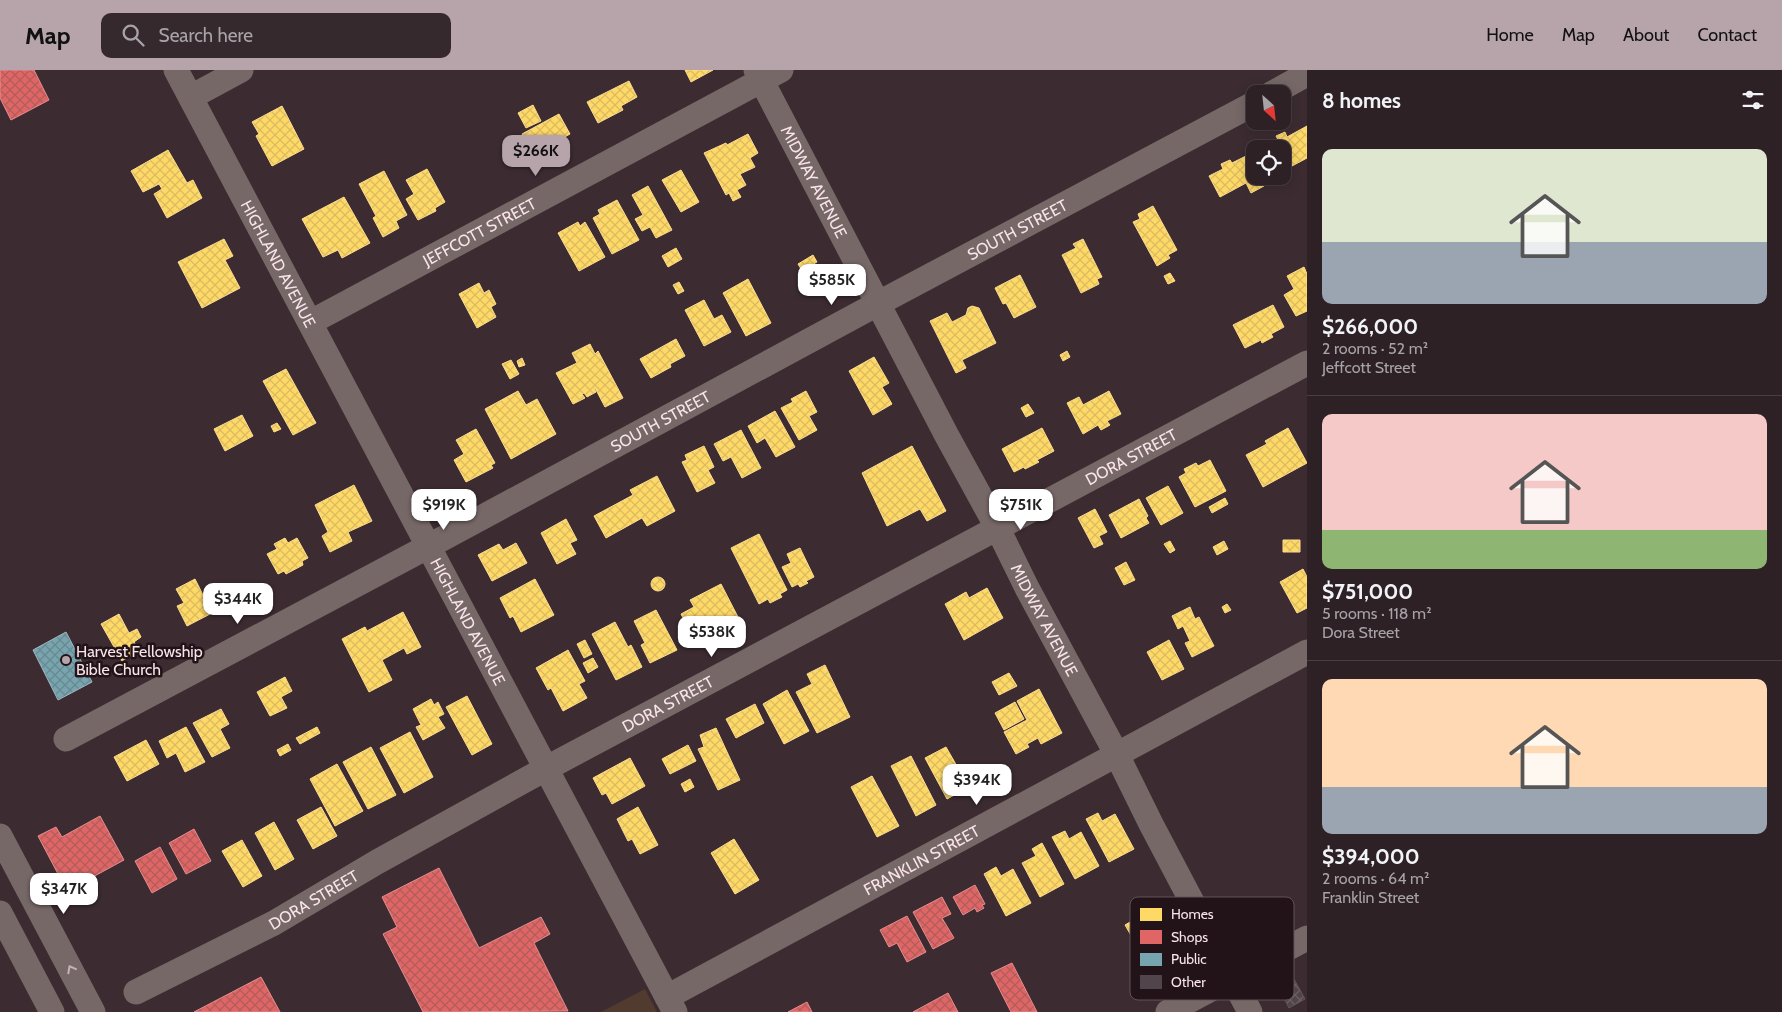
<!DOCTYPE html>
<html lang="en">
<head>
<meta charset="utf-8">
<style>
	:root { --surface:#2d2126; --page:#35292e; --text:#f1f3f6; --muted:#a7a3a7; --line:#483e43; --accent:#b7a4aa }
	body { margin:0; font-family:Cabin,sans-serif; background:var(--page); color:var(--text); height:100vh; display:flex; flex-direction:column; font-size:19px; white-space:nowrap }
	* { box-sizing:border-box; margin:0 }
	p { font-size:16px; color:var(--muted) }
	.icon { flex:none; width:28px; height:28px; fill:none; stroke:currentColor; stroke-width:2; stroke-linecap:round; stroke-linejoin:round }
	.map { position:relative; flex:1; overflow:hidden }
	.side { display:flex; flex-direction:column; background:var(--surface); width:475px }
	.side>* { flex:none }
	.needle { width:32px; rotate:153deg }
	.tools { position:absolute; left:1246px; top:15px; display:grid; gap:10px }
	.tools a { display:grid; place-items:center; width:45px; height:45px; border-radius:10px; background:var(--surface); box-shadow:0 2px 12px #0003,0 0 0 1px var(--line); font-size:25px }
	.price { position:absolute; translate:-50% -42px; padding:0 11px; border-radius:10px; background:#fff; color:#222; font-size:16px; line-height:32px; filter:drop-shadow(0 1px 2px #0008) }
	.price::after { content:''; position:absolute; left:50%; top:30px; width:15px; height:11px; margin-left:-8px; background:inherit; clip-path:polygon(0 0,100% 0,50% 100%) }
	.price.selected { background:var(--accent); color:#111 }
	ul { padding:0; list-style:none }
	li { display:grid; align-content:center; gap:10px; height:265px; padding:0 15px }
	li+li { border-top:1px solid var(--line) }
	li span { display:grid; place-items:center; height:155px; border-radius:10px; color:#555 }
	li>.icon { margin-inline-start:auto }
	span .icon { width:90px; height:90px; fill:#fffc; stroke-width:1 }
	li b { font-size:21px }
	h2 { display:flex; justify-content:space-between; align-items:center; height:60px; padding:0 15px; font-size:21px }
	header { display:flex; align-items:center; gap:30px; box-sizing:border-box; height:70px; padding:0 25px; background:var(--accent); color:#111 }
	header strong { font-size:24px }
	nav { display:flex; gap:28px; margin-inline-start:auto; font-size:18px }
	.search { width:350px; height:45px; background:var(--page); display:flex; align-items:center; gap:12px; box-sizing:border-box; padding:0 18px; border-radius:10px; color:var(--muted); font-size:19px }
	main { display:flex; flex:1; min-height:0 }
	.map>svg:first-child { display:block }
	.green { fill:#513a2e }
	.homes { fill:url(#homes-cross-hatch); stroke:#fddc8e }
	.shops { fill:url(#shops-cross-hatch); stroke:#e88c8e }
	.public { fill:url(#public-cross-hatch); stroke:#9db8c1 }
	.building { fill:url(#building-cross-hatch); stroke:#60535a }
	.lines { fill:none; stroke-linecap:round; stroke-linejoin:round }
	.minor { stroke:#776868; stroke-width:25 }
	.oneway { stroke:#c5b2b6 }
	.poi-dot { fill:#b7a4aa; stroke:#211318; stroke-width:2 }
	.labels { text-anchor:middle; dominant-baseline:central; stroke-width:5; stroke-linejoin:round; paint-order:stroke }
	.street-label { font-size:16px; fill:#f9e4ea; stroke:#211318 }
	.poi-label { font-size:16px; fill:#f9e4ea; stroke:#211318; text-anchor:start }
	.key { fill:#211318; stroke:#625257; stroke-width:1 }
	.key-label { font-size:14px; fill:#f9e4ea }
</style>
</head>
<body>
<header>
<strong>Map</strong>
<div class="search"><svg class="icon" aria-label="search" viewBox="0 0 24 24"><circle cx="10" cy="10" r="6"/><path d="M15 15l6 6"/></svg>Search here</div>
<nav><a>Home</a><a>Map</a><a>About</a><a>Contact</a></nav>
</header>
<main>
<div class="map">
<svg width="1307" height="942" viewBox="0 0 1307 942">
	<defs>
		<pattern id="homes-cross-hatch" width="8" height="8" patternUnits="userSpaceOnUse" patternTransform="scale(1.25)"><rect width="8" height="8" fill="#ffd966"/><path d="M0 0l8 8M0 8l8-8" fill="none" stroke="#dbbb60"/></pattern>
		<pattern id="shops-cross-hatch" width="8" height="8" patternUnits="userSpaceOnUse" patternTransform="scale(1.25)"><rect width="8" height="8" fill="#e06666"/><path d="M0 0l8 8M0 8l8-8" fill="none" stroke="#b35c5c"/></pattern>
		<pattern id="public-cross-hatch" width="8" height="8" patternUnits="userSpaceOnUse" patternTransform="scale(1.25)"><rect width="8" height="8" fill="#76a5af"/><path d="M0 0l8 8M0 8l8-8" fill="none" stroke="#698890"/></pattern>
		<pattern id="building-cross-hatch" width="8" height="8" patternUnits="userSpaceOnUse" patternTransform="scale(1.25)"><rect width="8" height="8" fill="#51444a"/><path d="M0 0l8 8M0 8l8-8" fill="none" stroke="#6b5f64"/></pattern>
	</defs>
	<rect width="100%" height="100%" fill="#3c2c32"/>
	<!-- green -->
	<path class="green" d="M645 919 657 942H601Z"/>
	<!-- homes -->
	<path class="homes" d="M685 0H713L691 12Z
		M629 11 637 27 621 36 623 40 598 53 587 32Z
		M533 35 541 51 526 58 518 43Z
		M282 36 304 79 272 96 256 66 259 64 252 52Z
		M559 44 570 64 552 74 553 76 534 86 522 64Z
		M1307 56V88L1292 96 1276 66 1285 62 1287 67Z
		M748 64 758 83 750 88 755 97 740 104 746 115 737 120 741 127 733 131 729 123 726 125 704 83 726 73 727 75Z
		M168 80 187 113 193 110 202 128 167 148 154 124 162 119 159 114 143 122 131 101Z
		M1248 85 1255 99V106H1259L1264 116 1251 123 1246 113 1220 127 1209 106 1223 99 1221 94 1230 90 1232 93Z
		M427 99 445 132 435 138 436 141 418 150 406 129 414 124 406 110Z
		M681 100 699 132 681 142 662 110Z
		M384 101 407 145 396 151 399 158 383 167 373 148 376 146 359 114Z
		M648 116 672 160 656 168 650 157 642 161 635 149 643 145 632 125Z
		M344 127 370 173 342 188 338 180 323 187 302 149Z
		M617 130 639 170 612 184 593 148 600 144 598 140Z
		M1153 136 1177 180 1168 185 1170 188 1157 196 1133 152 1140 149 1138 144Z
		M578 152 580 156 585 152 605 187 579 201 558 163Z
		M224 169 233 186 225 190 240 218 202 238 178 192Z
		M1083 169 1102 207 1097 209 1099 214 1081 223 1062 185 1076 178 1073 174Z
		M676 178 682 189 668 197 662 186Z
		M813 185 817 192 802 201 798 194Z
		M818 195 822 201 807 209 804 202Z
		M1304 197 1307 204V241L1296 246 1284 225 1294 219 1287 206Z
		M1170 203 1175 211 1168 214 1164 206Z
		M1020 205 1036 237 1014 248 1006 233 1003 234 995 218Z
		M748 209 771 253 746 266 723 223Z
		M679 212 684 221 678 224 673 215Z
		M479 213 484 223 489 220 496 234 491 237 496 247 477 258 459 224Z
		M704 230 714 249 722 245 731 262 704 276 685 240Z
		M1273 235 1284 257 1271 264 1273 267 1262 273 1261 270 1245 278 1233 255Z
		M972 236 979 238 996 273 962 290 966 298 956 303 930 251 947 243 952 252 966 245 968 238Z
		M676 269 685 286 670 294 671 297 651 308 640 289Z
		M590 274 595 284 598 281 623 328 605 337 595 318H594L596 322 587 327 584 323 582 324 585 328 573 334 556 303 577 293 572 283Z
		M1067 281 1070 287 1063 291 1060 285Z
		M874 287 889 313 882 317 892 334 873 345 849 301Z
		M522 288 525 295 519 297 517 291Z
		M511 290 519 304 510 309 502 294Z
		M286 299 316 353 293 365 263 311Z
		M518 321 526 335 537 329 556 364 511 389 485 339Z
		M806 321 817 342 809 346 817 360 799 370 781 338 793 332 791 329Z
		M1109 321 1121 344 1107 351 1110 355 1101 360 1098 355 1083 364 1067 333 1079 327 1083 335Z
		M1028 334 1034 343 1026 347 1021 338Z
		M775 341 795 377 776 387 765 368 757 373 748 356Z
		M242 345 253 366 225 381 214 359Z
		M277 353 281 359 274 362 271 356Z
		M1042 358 1054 381 1037 390 1039 392 1025 399 1024 397 1014 402 1002 379Z
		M1288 358 1307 393 1263 417 1246 385 1267 374 1265 371Z
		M476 359 495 393 491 395 493 398 466 412 454 390 464 384 456 370Z
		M741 360 761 398 742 408 731 387 723 391 714 374Z
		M704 376 714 397 708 400 715 413 697 422 682 392 687 390 685 385Z
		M912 376 946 441 927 451 920 439 887 456 862 403Z
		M1210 390 1226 421 1195 437 1179 407 1186 403 1184 399 1196 393 1198 396Z
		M657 406 675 441 647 456 642 448 606 468 594 446 633 425 630 420Z
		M354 415 372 451 348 462 352 471 330 482 322 466 328 462 315 435Z
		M1168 416 1183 443 1161 455 1146 428Z
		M1225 428 1228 434 1212 443 1209 437Z
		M1139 429 1148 446 1146 448 1149 453 1121 468 1109 445Z
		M1095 439 1107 462 1099 466 1103 474 1094 478 1078 448Z
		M566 449 577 470 570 473 576 484 557 494 541 463Z
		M759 464 787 520 780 524 782 527 770 533 768 529 759 534 731 478Z
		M285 468 288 473 297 468 308 488 302 491 303 495 286 504 284 501 278 504 267 484 277 479 274 474Z
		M1283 470H1300V482H1283Z
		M1170 471 1175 480 1170 483 1164 474Z
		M1224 471 1228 479 1217 485 1213 477Z
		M516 473 527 493 492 511 478 485 499 474 503 480Z
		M800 478 814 507 806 511 808 513 800 517 798 514 792 517 782 497 791 493 787 484Z
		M1126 492 1135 510 1124 515 1115 498Z
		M1303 499 1307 507V538L1297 543 1280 512Z
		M651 514a7 7 0 1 1 14 0a7 7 0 1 1-14 0Z
		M195 509 212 543 187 556 177 536 184 533 176 519Z
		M535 509 554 545 521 562 513 546 510 548 500 528Z
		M721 514 738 547 715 558 713 555 692 565 681 544 694 537 690 530Z
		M987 518 1003 548 964 570 945 534 966 522 969 528Z
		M1227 534 1231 540 1225 543 1222 537Z
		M1190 537 1195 549 1199 547 1214 576 1192 587 1185 573 1190 571 1183 556 1178 559 1172 546Z
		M656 540 677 580 650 593 641 575 645 573 634 551Z
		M403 542 421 577 407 584 404 578 382 590 392 610 369 622 342 569 365 557 367 561Z
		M119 544 129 563 137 559 141 567 134 572 139 581 122 591 101 554Z
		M615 552 628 577 631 575 642 597 616 610 592 564Z
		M585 570 592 584 584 588 577 574Z
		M1169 570 1184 599 1162 610 1147 582Z
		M568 580 585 611 579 614 587 628 563 641 551 618 548 620 536 598Z
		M593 588 598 597 588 603 583 593Z
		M825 595 850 647 817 663 796 622 812 614 807 604Z
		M1009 603 1017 616 999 625 992 612Z
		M285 607 292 621 281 627 287 638 270 646 257 622Z
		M1039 619 1062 663 1041 674 1038 668 1027 674 1029 677 1016 684 1004 662 1027 650 1017 631Z
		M787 620 809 661 784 674 763 634Z
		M467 626 492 674 472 685 446 637Z
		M431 629 434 635 438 632 444 644 438 647 445 658 423 670 416 657 421 655 413 639Z
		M1015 632 1024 649 1004 660 995 643Z
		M755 634 764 653 736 668 726 649Z
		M221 639 229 654 220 659 230 678 212 687 193 653Z
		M186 657 205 692 185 702 176 683 167 688 159 671Z
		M317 657 320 663 300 674 296 668Z
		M716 658 740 710 718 720 698 679 704 677 700 665Z
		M410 662 433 707 404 723 380 678Z
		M146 670 159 694 127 711 114 687Z
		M288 674 291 680 280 686 277 680Z
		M688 675 696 691 670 704 662 689Z
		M371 677 396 725 368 739 343 692Z
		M946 677 969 717 947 729 925 688Z
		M911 686 936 735 916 746 891 696Z
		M630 688 645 716 612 734 606 723 602 725 593 708Z
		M337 694 363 741 335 756 310 709Z
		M872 706 899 756 877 767 851 717Z
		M690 709 694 717 685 722 681 714Z
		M321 737 337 766 313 779 297 750Z
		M638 737 658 775 640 784 632 769 628 771 617 749Z
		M1098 743 1102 751 1115 744 1134 779 1109 792 1086 749Z
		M274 752 294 789 275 800 255 763Z
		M1065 761 1069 769 1081 762 1099 796 1075 809 1052 767Z
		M734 769 759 810 735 824 711 783Z
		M242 770 262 806 243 817 222 781Z
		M1042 773 1064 814 1040 827 1022 793 1036 786 1032 779Z
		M996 797 1001 806 1013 799 1031 833 1006 846 984 804Z
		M1154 838 1190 900 1155 920 1144 902 1150 898 1125 855Z"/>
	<!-- shops -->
	<path class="shops" d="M0 0H34L49 30 11 50 0 28Z
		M100 746 124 790 67 821 38 766 56 757 62 767Z
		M194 759 211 791 186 804 169 773Z
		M160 777 177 809 152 823 135 791Z
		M439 798 479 878 541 847 550 864 534 873 568 941 423 942 383 864 397 857 382 827Z
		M975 815 985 834 982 835 984 838 977 842 975 838 963 845 953 827Z
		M942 827 951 844 942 848 954 868 933 879 913 842Z
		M907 846 926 882 907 892 897 873 889 877 880 860Z
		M1012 893 1037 942H1011L991 903Z
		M261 907 280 942H194Z
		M948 923 958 942H913Z
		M807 932 812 942H788Z"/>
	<!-- public -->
	<path class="public" d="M66 562 92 612 58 630 33 580Z"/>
	<!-- building -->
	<path class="building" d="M1294 909 1305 929 1289 938 1279 918Z"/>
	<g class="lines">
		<!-- minor -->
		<g class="minor">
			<path id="s1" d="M176 0 675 942"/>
			<path id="s2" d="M756 0 947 366 998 459 1027 518 1117 685 1151 754 1250 942"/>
			<path d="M1271 24 1307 4"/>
			<path d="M191 27 241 0"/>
			<path id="s3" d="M311 252 781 0"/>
			<path id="s4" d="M66 669 429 476 879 233 1255 33"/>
			<path d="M0 766 93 942"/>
			<path d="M0 843 52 942"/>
			<path id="s5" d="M136 922 274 853 377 792 547 698 1307 293"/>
			<path id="s6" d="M667 927 1307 582"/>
			<path d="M1168 942 1307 868"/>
		</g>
	</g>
	<!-- one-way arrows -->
	<defs><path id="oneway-chevron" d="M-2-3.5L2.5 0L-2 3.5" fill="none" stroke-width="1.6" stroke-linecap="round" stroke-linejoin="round" transform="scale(1.25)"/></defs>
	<use class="oneway" href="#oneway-chevron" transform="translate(71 899) rotate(-118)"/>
	<!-- markers -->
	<circle class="poi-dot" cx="66" cy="590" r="5"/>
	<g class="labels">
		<!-- street labels -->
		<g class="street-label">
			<text stroke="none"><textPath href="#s2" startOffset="126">MIDWAY AVENUE</textPath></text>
			<text stroke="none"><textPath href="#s4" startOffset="1079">SOUTH STREET</textPath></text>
			<text stroke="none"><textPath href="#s3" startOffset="191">JEFFCOTT STREET</textPath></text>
			<text stroke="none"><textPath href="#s1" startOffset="219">HIGHLAND AVENUE</textPath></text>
			<text stroke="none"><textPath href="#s4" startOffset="674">SOUTH STREET</textPath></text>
			<text stroke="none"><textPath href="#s5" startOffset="1130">DORA STREET</textPath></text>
			<text stroke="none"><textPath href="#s1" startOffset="624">HIGHLAND AVENUE</textPath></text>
			<text stroke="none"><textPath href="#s2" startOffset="621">MIDWAY AVENUE</textPath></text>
			<text stroke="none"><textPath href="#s5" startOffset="605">DORA STREET</textPath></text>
			<text stroke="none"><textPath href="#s6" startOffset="289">FRANKLIN STREET</textPath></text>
			<text stroke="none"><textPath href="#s5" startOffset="200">DORA STREET</textPath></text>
		</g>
		<!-- poi labels -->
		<g class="poi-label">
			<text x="76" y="581">Harvest Fellowship<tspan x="76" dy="18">Bible Church</tspan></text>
		</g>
	</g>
	<!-- legend -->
	<rect x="1130" y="827" width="164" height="103" rx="8" class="key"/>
	<rect x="1140" y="838" width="22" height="13" fill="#ffd966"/>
	<rect x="1140" y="860" width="22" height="14" fill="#e06666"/>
	<rect x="1140" y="883" width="22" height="13" fill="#76a5af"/>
	<rect x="1140" y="905" width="22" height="14" fill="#51444a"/>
	<g class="key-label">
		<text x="1171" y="849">Homes</text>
		<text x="1171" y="872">Shops</text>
		<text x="1171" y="894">Public</text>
		<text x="1171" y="917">Other</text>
	</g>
</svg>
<div class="tools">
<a><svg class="needle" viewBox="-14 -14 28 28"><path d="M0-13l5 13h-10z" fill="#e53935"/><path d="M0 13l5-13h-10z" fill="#a7a3a7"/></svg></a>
<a><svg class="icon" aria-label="locate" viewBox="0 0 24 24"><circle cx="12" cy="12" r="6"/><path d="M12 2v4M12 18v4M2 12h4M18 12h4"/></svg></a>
</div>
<b class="price selected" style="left:536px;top:107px">$266K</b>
<b class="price" style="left:832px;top:236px">$585K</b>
<b class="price" style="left:444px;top:461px">$919K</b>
<b class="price" style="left:1021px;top:461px">$751K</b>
<b class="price" style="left:238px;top:555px">$344K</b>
<b class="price" style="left:712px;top:588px">$538K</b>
<b class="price" style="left:977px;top:736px">$394K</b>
<b class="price" style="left:64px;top:845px">$347K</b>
</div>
<section class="side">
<h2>8 homes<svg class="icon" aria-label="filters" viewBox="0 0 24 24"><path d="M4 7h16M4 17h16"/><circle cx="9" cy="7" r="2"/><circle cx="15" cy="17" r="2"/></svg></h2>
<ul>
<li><span style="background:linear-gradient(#dfe7d0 60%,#9aa5b1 0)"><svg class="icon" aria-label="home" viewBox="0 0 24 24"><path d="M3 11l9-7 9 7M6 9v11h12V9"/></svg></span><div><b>$266,000</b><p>2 rooms · 52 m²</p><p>Jeffcott Street</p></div></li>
<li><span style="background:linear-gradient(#f6c9c9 75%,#8fb573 0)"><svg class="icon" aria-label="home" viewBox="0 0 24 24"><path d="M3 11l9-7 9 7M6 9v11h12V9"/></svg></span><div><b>$751,000</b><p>5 rooms · 118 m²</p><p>Dora Street</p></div></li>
<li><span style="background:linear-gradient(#ffd9b3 70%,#9aa5b1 0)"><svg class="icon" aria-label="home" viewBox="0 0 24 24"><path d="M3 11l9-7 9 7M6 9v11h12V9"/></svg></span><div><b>$394,000</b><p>2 rooms · 64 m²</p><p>Franklin Street</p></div></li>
</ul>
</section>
</main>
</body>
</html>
